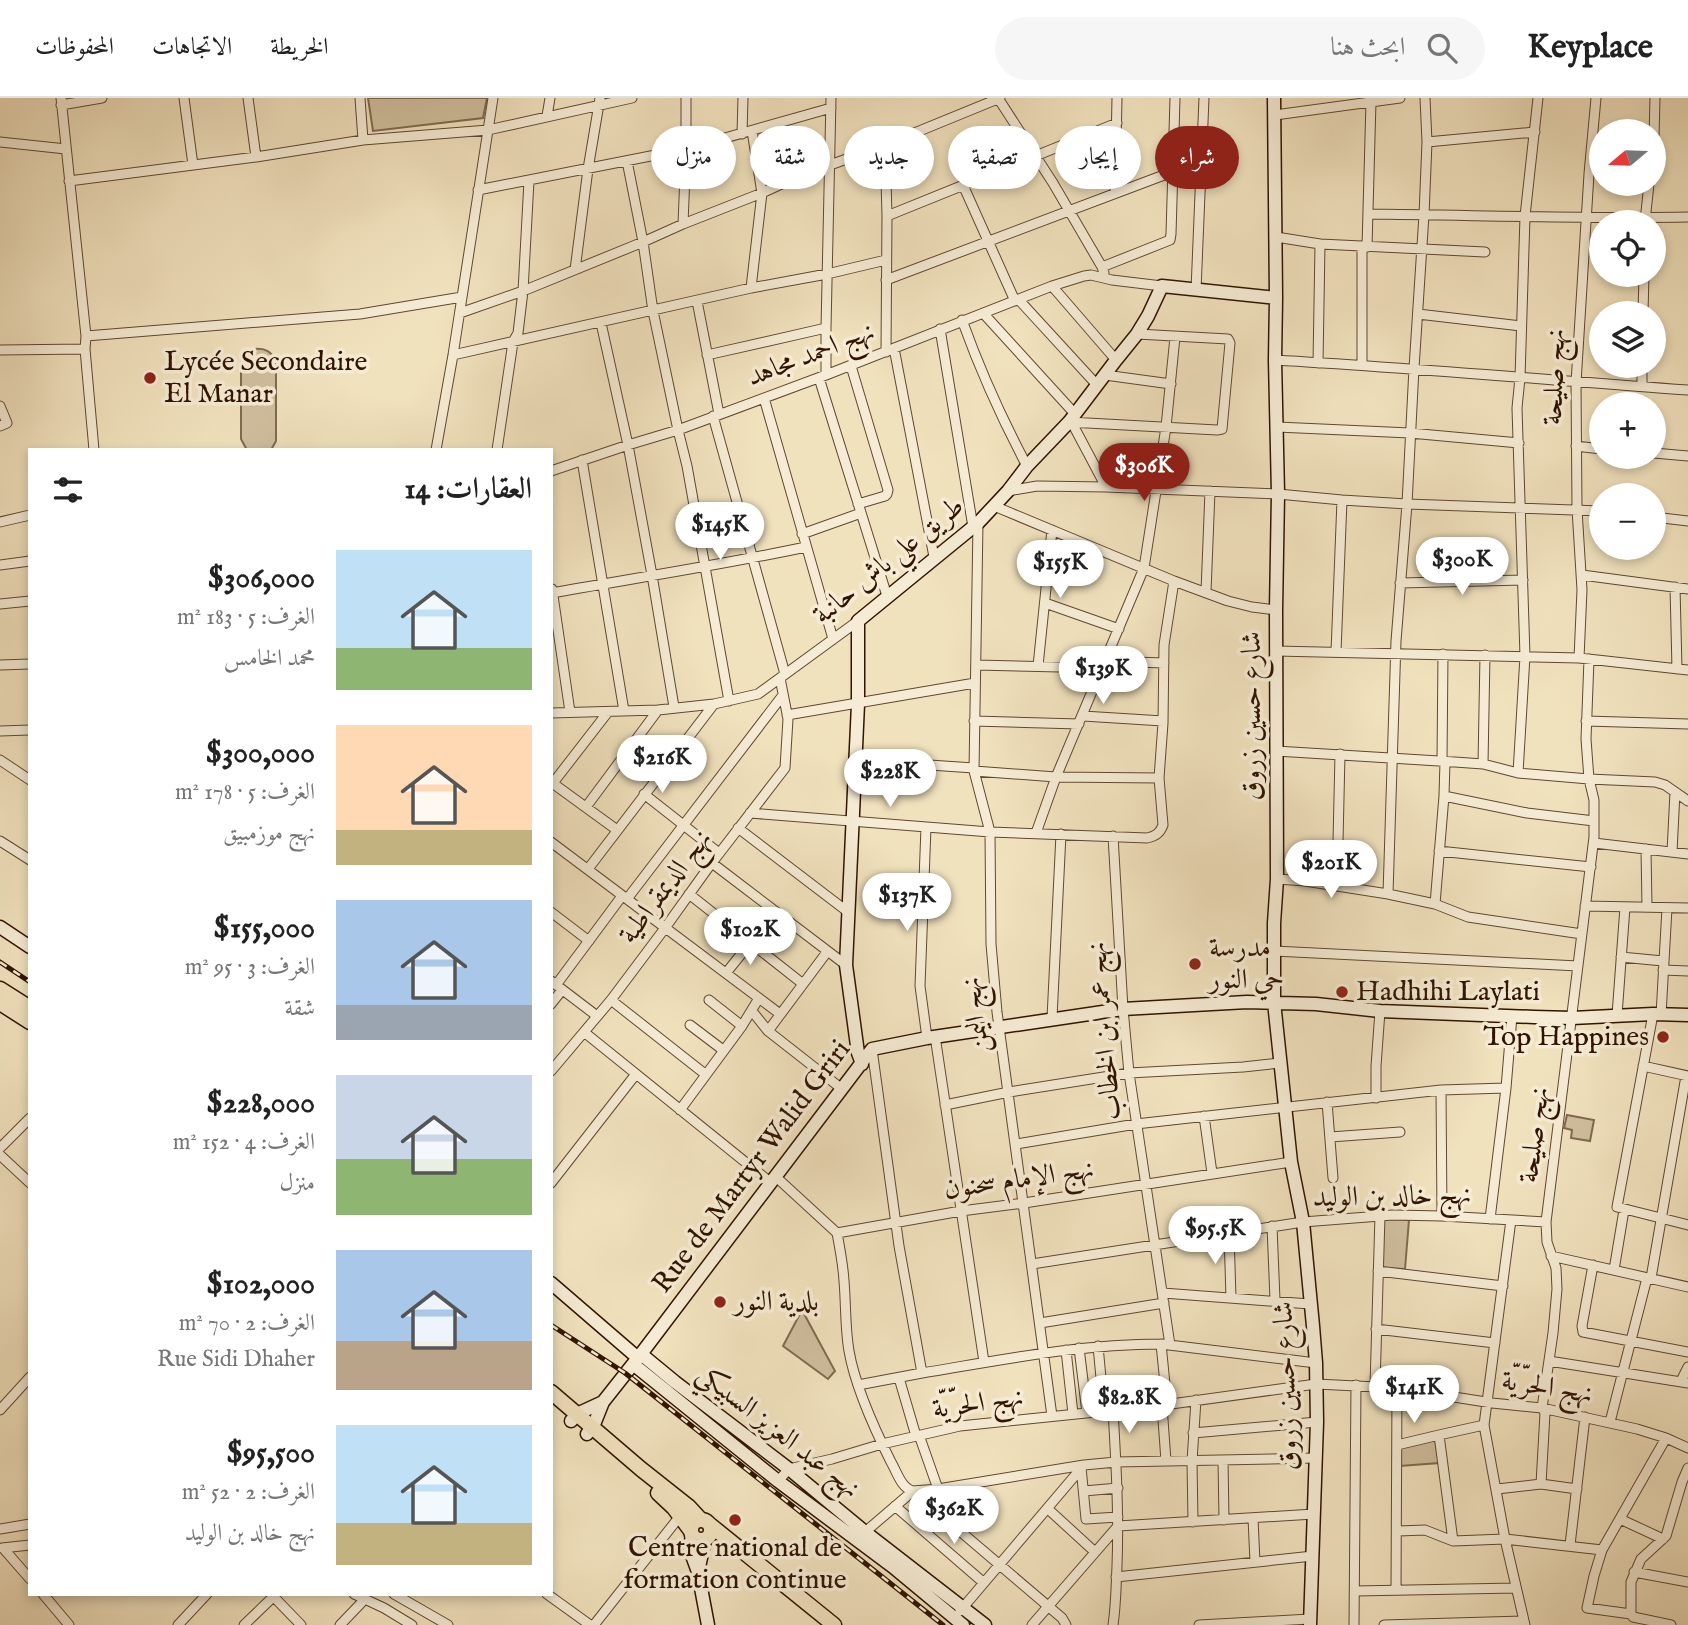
<!DOCTYPE html>
<html lang="ar">
<head>
<meta charset="utf-8">
<style>
	:root { --surface:#fff; --page:#f6f6f6; --text:#222; --muted:#767676; --line:#e0e0e0; --accent:#8f2418 }
	body { margin:0; font-family:"IM FELL English",Amiri,serif; background:var(--page); color:var(--text); direction:rtl; height:100vh; display:flex; flex-direction:column; font-size:26px; white-space:nowrap }
	* { box-sizing:border-box; margin:0 }
	p { font-size:23px; color:var(--muted) }
	.icon { flex:none; width:38px; height:38px; fill:none; stroke:currentColor; stroke-width:2; stroke-linecap:round; stroke-linejoin:round }
	.map { position:relative; flex:1; overflow:hidden; direction:ltr }
	.details { position:absolute; left:28px; top:350px; width:525px; height:1148px; display:flex; flex-direction:column; background:var(--surface); border-radius:0px; box-shadow:0 4px 10px #0003; direction:rtl }
	.details>* { flex:none }
	.hud { position:absolute; left:574px; top:28px; width:665px; height:63px; direction:rtl; display:flex; gap:14px }
	.needle { width:46px; rotate:251deg }
	.buttons { position:absolute; left:1589px; top:21px; display:grid; gap:14px }
	.buttons a { display:grid; place-items:center; width:77px; height:77px; border-radius:50%; background:var(--surface); box-shadow:0 4px 10px #0003; font-size:35px }
	.price { position:absolute; translate:-50% -60px; padding:0 16px; border-radius:24px; background:#fff; color:#222; font-size:23px; line-height:46px; filter:drop-shadow(0 2px 4px #0008) }
	.price::after { content:''; position:absolute; left:50%; top:42px; width:21px; height:16px; margin-left:-10px; background:inherit; clip-path:polygon(0 0,100% 0,50% 100%) }
	.price.on { background:var(--accent); color:#fff }
	ul { padding:0; list-style:none }
	li { display:flex; align-items:center; gap:21px; height:175px; padding:0 21px }
	li span { display:grid; place-items:center; flex:none; width:196px; height:140px; border-radius:0px; color:#555 }
	li>.icon { margin-inline-start:auto }
	span .icon { width:84px; height:84px; fill:#fffc; stroke-width:1 }
	li b { font-size:30px }
	h2 { display:flex; justify-content:space-between; align-items:center; height:84px; padding:0 21px; font-size:30px }
	.pill { padding:0 24px; border-radius:32px; background:var(--surface); box-shadow:0 4px 10px #0003; font-size:24px; line-height:63px }
	.pill.on { background:var(--accent); color:#fff }
	header { display:flex; align-items:center; gap:42px; box-sizing:border-box; height:98px; padding:0 35px; background:var(--surface); border-bottom:2px solid var(--line) }
	header strong { font-size:33px }
	nav { display:flex; gap:38px; margin-inline-start:auto; font-size:24px }
	.search { width:490px; height:63px; background:var(--page); display:flex; align-items:center; gap:18px; box-sizing:border-box; padding:0 24px; border-radius:38px; color:var(--muted); font-size:26px }
	.map>svg:first-child { display:block }
	.green { fill:#d0bf9e; stroke:#806a4f; stroke-width:2 }
	.lines { fill:none; stroke-linecap:round; stroke-linejoin:round }
	.street-casing { stroke:#604830; stroke-width:11 }
	.secondary-casing { stroke:#301400; stroke-width:15 }
	.primary-casing { stroke:#301400; stroke-width:17 }
	.street { stroke:#f6ecd5; stroke-width:9 }
	.secondary { stroke:#f6ecd5; stroke-width:12 }
	.primary { stroke:#f1e2be; stroke-width:14 }
	.rail-casing { stroke:#301400; stroke-width:5 }
	.rail { stroke:#f6ecd5; stroke-width:2.5; stroke-dasharray:8; stroke-linecap:butt }
	.poi-dot { fill:#8f2418; stroke:#f6ecd5; stroke-width:2.5 }
	.labels { text-anchor:middle; dominant-baseline:central; stroke-width:7; stroke-linejoin:round; paint-order:stroke }
	.street-label { font-size:28px; fill:#301400; stroke:#f6ecd5 }
	.poi-label { font-size:28px; fill:#301400; stroke:#f6ecd5; text-anchor:start }
</style>
</head>
<body>
<header>
<strong>Keyplace</strong>
<div class="search"><svg class="icon" aria-label="search" viewBox="0 0 24 24"><circle cx="10" cy="10" r="6"/><path d="M15 15l6 6"/></svg>ابحث هنا</div>
<nav><a>الخريطة</a><a>الاتجاهات</a><a>المحفوظات</a></nav>
</header>
<div class="map">
<svg width="1688" height="1527" viewBox="0 0 1688 1527">
	<rect width="100%" height="100%" fill="#f1e2be"/>
	<filter id="stains"><feTurbulence type="fractalNoise" baseFrequency=".00286" numOctaves="4"/><feColorMatrix values="0 0 0 0 .2 0 0 0 0 .09 0 0 0 0 .02 0 0 0 .5 -.17"/></filter>
	<radialGradient id="worn" r=".72"><stop offset=".6" stop-color="#630" stop-opacity="0"/><stop offset="1" stop-color="#630" stop-opacity=".3"/></radialGradient>
	<!-- green -->
	<path class="green" d="M368 0H487L483 20 373 33Z
		M255 251C266 250 272 254 276 264V343L271 352H247L241 341V265L245 257Z
		M1567 1017 1594 1022 1590 1043 1571 1040 1572 1032 1564 1030Z
		M1384 1120 1409 1122 1405 1171 1381 1170Z
		M802 1212 835 1273 828 1281 783 1248Z
		M1435 1340 1439 1365 1400 1368 1399 1349Z"/>
	<g class="lines">
		<!-- street casing -->
		<g class="street-casing">
			<path id="street" d="M61 0 86 238 85 251 94 352
				M184 0 193 67
				M248 0 256 59
				M360 0 363 42
				M998 0 1053 85 1102 169 1104 175
				M61 7 102 0
				M1275 17 1400 0
				M547 18 550 0
				M742 36 743 0
				M1654 39 1655 0
				M0 44 66 51
				M1427 44 1535 34
				M885 47 887 118 886 254
				M627 63 643 144 653 213 678 332 687 368 729 603
				M69 83 256 59 363 42 488 32 632 0
				M963 87 1015 203
				M478 92 686 51 831 10
				M1115 95 1117 0
				M1368 116C1474 117 1581 121 1688 119
				M887 118 1117 25
				M1645 123 1649 86
				M683 126 686 51V0
				M1276 139 1320 146
				M1362 149V267
				M1367 149 1371 3
				M1102 169 1170 142 1171 136 1175 0
				M575 172 588 71 600 0
				M886 182 1172 74
				M1052 188 1116 262
				M751 190 762 95 752 33
				M1196 192 1204 0
				M1019 202 1097 287
				M697 203 719 316
				M460 215 523 193 643 144 683 126 762 95 797 79 885 47 1000 0
				M983 215 1075 316
				M1643 215 1644 177
				M1418 216 1521 228
				M962 222C980 272 1002 321 1027 368
				M601 225 628 347 652 477 674 609
				M940 231 973 429
				M86 238 360 216 462 199
				M894 250 934 459
				M0 252 85 251
				M453 257 751 190 827 176 886 162
				M707 257 826 230
				M1275 262C1413 270 1550 282 1688 292
				M1318 265 1320 146 1485 154
				M851 268 888 392 887 396 885 398 858 406
				M826 277V230L831 0
				M1105 277 1171 286
				M819 280 887 498
				M1642 288V268
				M764 300 833 541
				M0 308 7 325 0 328
				M713 318 785 576
				M1069 324 1217 332 1222 331 1230 245 1228 241 1137 236
				M1072 325 1106 389
				M1277 329 1410 335 1519 345
				M1576 348 1601 351
				M436 352 453 257 493 0
				M497 352 513 244 518 235 523 193 529 83
				M1654 355 1688 358
				M582 362 624 613
				M551 373 628 347 678 332 826 277 1052 188 1084 178 1091 177 1112 182 1162 188
				M1008 393 1037 388 1106 389 1278 396 1342 402 1407 406 1601 413
				M994 408 1174 483 1228 503 1252 509 1276 512
				M1654 419 1688 423
				M0 424 30 417
				M978 425 974 673 990 734 991 846 997 914 1052 1318
				M802 436 861 415
				M0 467 30 463
				M1582 477 1688 491
				M1400 485 1523 482
				M1675 489 1677 571
				M552 491 570 614
				M1206 494 1210 393
				M551 495C636 480 721 467 806 449
				M1045 505 1119 531
				M0 506 30 503
				M1276 553 1579 560 1688 572
				M1336 554 1342 402
				M1579 560 1582 492 1577 411 1576 285 1589 76 1596 0
				M1105 563 1164 565
				M0 567 30 566
				M976 567 1103 570
				M1038 568 1052 432
				M551 615 658 612 714 606 758 596 858 523
				M787 617 975 585
				M1083 618 1163 623
				M974 623 1079 626
				M1586 623 1688 626
				M0 633 30 632
				M1276 653 1455 664 1483 666 1518 675 1589 681 1655 684 1665 687 1688 703
				M0 662 30 682
				M855 662 974 670
				M1442 663 1443 556
				M1483 666 1485 557
				M974 673 1056 679 1159 680
				M1518 675 1525 558 1517 310 1520 280 1525 118 1538 0
				M551 684 617 732
				M553 685 608 614
				M644 696 719 755
				M1444 698 1527 715 1594 723
				M586 709 658 612
				M750 715 990 734 1147 740C1156 738 1160 735 1163 727L1159 680 1163 625 1164 547 1174 483
				M926 729 920 888 927 940
				M738 730 848 814
				M1036 735 1056 679 1144 470 1166 329 1175 239
				M1113 738 1123 911 1129 975 1170 1247
				M0 743 30 762
				M551 744 780 916
				M1594 745 1688 756
				M1646 751 1647 809
				M1439 753 1591 769
				M1672 754 1675 694
				M712 765 846 867
				M588 771 714 606
				M1277 781 1305 783 1388 796 1435 806 1444 698 1445 663
				M1337 788 1340 656
				M689 796 803 886
				M1388 796 1396 543 1407 406 1414 270 1424 117 1427 44 1425 0
				M627 801 783 597
				M1435 806 1468 819 1582 836
				M1585 808 1688 810
				M551 814 589 843
				M1274 853 1578 868
				M1621 859 1663 863
				M1663 872 1688 873
				M726 875 751 844
				M551 883 597 918
				M556 887 622 798
				M611 902 705 976
				M709 902 742 928
				M551 906 562 892
				M752 913 768 933 842 991
				M1653 916 1617 1109 1688 1127
				M1617 917 1625 809
				M1661 917 1667 810
				M1052 920 1061 736
				M690 927 723 952
				M768 933 827 854
				M584 934 770 1084
				M935 938 984 1264
				M872 951 899 1148 922 1275C1001 1262 1080 1246 1161 1246L1316 1265
				M1643 968 1688 978
				M551 973 611 902 665 830 708 770 785 670 788 621 780 580
				M1441 992 1442 1118
				M1376 1000V968L1380 913
				M1327 1004 1333 1080
				M945 1007 1009 994 1129 975 1243 969 1280 965
				M680 1012 742 928 759 900
				M1204 1018 1212 1075
				M1330 1039 1400 1034
				M1016 1046 1136 1026 1441 992 1506 990
				M0 1050 30 1020
				M0 1057 30 1085
				M775 1078 837 1135 961 1113 1024 1105 1291 1064
				M551 1085 636 976
				M1490 1121 1506 990 1512 918
				M1511 1122 1484 1327 1505 1441 1525 1527
				M1272 1128 1275 1202
				M837 1135C840 1151 843 1166 844 1183 846 1206 845 1230 849 1253 855 1288 875 1332 891 1364 897 1374 901 1390 913 1393L1062 1520 1066 1527
				M1229 1135 1231 1200
				M1551 1158 1688 1189
				M1032 1166 1303 1124 1393 1117 1442 1118 1546 1124
				M1593 1167 1582 1228 1583 1234 1688 1254
				M1614 1172 1624 1112
				M1378 1173 1503 1188
				M1651 1180 1686 978
				M1163 1195 1310 1206
				M1040 1225 1164 1205
				M1376 1231 1495 1245
				M1161 1246 1167 1306
				M1098 1248 1104 1312
				M1079 1250 1087 1315
				M1066 1252 1073 1316
				M1549 1263 1688 1285
				M899 1280 916 1338
				M1681 1283 1688 1269
				M858 1287 922 1275
				M1375 1288 1380 1117
				M1162 1308 1166 1363
				M0 1312 30 1279
				M1113 1312C1116 1364 1119 1416 1117 1468 1116 1488 1116 1507 1113 1527
				M1610 1324 1647 1180
				M1193 1335 1317 1324
				M919 1337 938 1391
				M1397 1347 1439 1337
				M1223 1362 1224 1422
				M1081 1369 1086 1421 1118 1419
				M778 1383 789 1371 832 1361 882 1346 960 1328 1164 1307 1316 1286 1397 1290 1492 1305 1542 1310 1637 1331 1666 1340 1688 1350
				M1541 1386 1545 1315 1542 1310 1553 1235 1557 1191 1556 1170 1547 1144 1546 1124 1594 739V702L1589 681 1586 641 1589 561
				M1497 1391 1541 1386 1577 1391
				M1084 1393 1118 1390
				M895 1408 984 1485
				M1048 1411 1095 1454
				M1253 1420 1255 1464
				M1620 1421 1663 1441
				M1193 1424 1192 1363 1196 1302
				M1118 1428 1314 1416
				M0 1431 30 1426
				M1398 1433 1425 1432 1453 1443 1505 1441 1602 1452
				M865 1434 913 1393 938 1391 1084 1367 1116 1364 1316 1360
				M1453 1443 1439 1337 1484 1327
				M1570 1447 1585 1319
				M2 1450 30 1447
				M3 1450 30 1481
				M1634 1474 1688 1484
				M1116 1479 1313 1458
				M1396 1492 1397 1290
				M1355 1493 1516 1490
				M43 1496 69 1527
				M271 1496 301 1527
				M354 1496 384 1510 412 1527
				M394 1496 448 1527
				M547 1496 590 1527
				M960 1513 1084 1367
				M1631 1516 1587 1510 1594 1478 1602 1452 1666 1340
				M178 1527 207 1496
				M244 1527 273 1499
				M340 1527 365 1501
				M594 1527 680 1418
				M1032 1527 1118 1428
				M1199 1527 1310 1521
				M1354 1527 1356 1287
				M1384 1527 1523 1523
				M1671 1527 1633 1519 1631 1516V1484L1641 1461 1666 1438 1682 1384 1688 1370"/>
		</g>
		<!-- secondary casing -->
		<g class="secondary-casing">
			<path id="secondary" d="M1274 0 1276 200 1275 262 1278 396 1276 512 1277 781 1274 825V904L1291 1064 1303 1124 1313 1228 1316 1265 1317 1324 1310 1527
				M0 829 30 849
				M862 966 858 955 846 867 858 606V523L978 425 1008 393 1027 368 1069 324 1116 262 1137 236 1148 218 1162 188 1276 200
				M551 1185 638 1260
				M641 1256 675 1284 789 1371 865 1434 985 1527
				M633 1266 778 1383 893 1469 963 1527
				M571 1323 577 1316 603 1304 641 1256 872 951 927 940 1123 911 1247 904 1316 906 1380 913 1534 919 1572 920 1653 916 1688 917
				M587 1336 595 1324 603 1304
				M692 1435 690 1452 698 1474 708 1527
				M698 1474 705 1441"/>
		</g>
		<!-- primary casing -->
		<g class="primary-casing">
			<path id="primary" d="M0 891 30 910
				M0 905 30 924
				M551 1294 641 1371 689 1409 701 1422
				M658 1395 674 1410 691 1433
				M691 1432a10 10 0 1 1 20 0a10 10 0 1 1-20 0Z
				M709 1426 834 1527"/>
		</g>
		<!-- street -->
		<use href="#street" class="street"/>
		<!-- secondary -->
		<use href="#secondary" class="secondary"/>
		<!-- primary -->
		<use href="#primary" class="primary"/>
		<!-- rail casing -->
		<g class="rail-casing">
			<path id="rail" d="M0 864 30 884
				M551 1227 625 1275 943 1527"/>
		</g>
		<!-- rail -->
		<use href="#rail" class="rail"/>
	</g>
	<!-- markers -->
	<g class="poi-dot">
		<circle cx="150" cy="280" r="7"/>
		<circle cx="1195" cy="866" r="7"/>
		<circle cx="1342" cy="894" r="7"/>
		<circle cx="1663" cy="939" r="7"/>
		<circle cx="720" cy="1204" r="7"/>
		<circle cx="735" cy="1422" r="7"/>
	</g>
	<g class="labels">
		<!-- street labels -->
		<g class="street-label">
			<text transform="translate(811 257) rotate(-21)">نهج احمد مجاهد</text>
			<text transform="translate(1555 279) rotate(-88)">نهج صليحة</text>
			<text transform="translate(889 463) rotate(-39)">طريق علي باش حانبة</text>
			<text transform="translate(1252 618) rotate(-90)">شارع حسين زروق</text>
			<text transform="translate(666 789) rotate(-53)">نهج الديمقراطية</text>
			<text transform="translate(976 917) rotate(-97)">نهج اليمن</text>
			<text transform="translate(1105 933) rotate(-95)">نهج عمر ابن الخطاب</text>
			<text transform="translate(1535 1037) rotate(-83)">نهج صليحة</text>
			<text transform="translate(752 1069) rotate(-53)">Rue de Martyr Walid Griri</text>
			<text transform="translate(1019 1082) rotate(-8)">نهج الإمام سحنون</text>
			<text transform="translate(1392 1099) rotate(-1)">نهج خالد بن الوليد</text>
			<text transform="translate(1287 1288) rotate(-92)">شارع حسين زروق</text>
			<text transform="translate(1547 1290) rotate(9)">نهج الحرّيّة</text>
			<text transform="translate(978 1306) rotate(-8)">نهج الحرّيّة</text>
			<text transform="translate(778 1334) rotate(38)">نهج عبد العزيز السبيكي</text>
		</g>
		<!-- poi labels -->
		<g class="poi-label">
			<text x="164" y="264">Lycée Secondaire<tspan x="164" dy="32">El Manar</tspan></text>
			<text x="1209" y="850">مدرسة<tspan x="1209" dy="32">حي النور</tspan></text>
			<text x="1356" y="894">Hadhihi Laylati</text>
			<text x="1649" y="939" text-anchor="end">Top Happines</text>
			<text x="734" y="1204">بلدية النور</text>
			<text x="735" y="1450" text-anchor="middle">Centre national de<tspan x="735" dy="32">formation continue</tspan></text>
		</g>
	</g>
	<rect width="100%" height="100%" filter="url(#stains)"/>
	<rect width="100%" height="100%" fill="url(#worn)"/>
</svg>
<div class="buttons">
<a><svg class="needle" viewBox="-14 -14 28 28"><path d="M0-13l5 13h-10z" fill="#e53935"/><path d="M0 13l5-13h-10z" fill="#767676"/></svg></a>
<a><svg class="icon" aria-label="locate" viewBox="0 0 24 24"><circle cx="12" cy="12" r="6"/><path d="M12 2v4M12 18v4M2 12h4M18 12h4"/></svg></a>
<a><svg class="icon" aria-label="layers" viewBox="0 0 24 24"><path d="M12 4l9 5-9 5-9-5zM3 14l9 5 9-5"/></svg></a>
<a>+</a>
<a>−</a>
</div>
<b class="price on" style="left:1144px;top:405px">$306K</b>
<b class="price" style="left:720px;top:464px">$145K</b>
<b class="price" style="left:1462px;top:499px">$300K</b>
<b class="price" style="left:1060px;top:502px">$155K</b>
<b class="price" style="left:1103px;top:608px">$139K</b>
<b class="price" style="left:662px;top:697px">$216K</b>
<b class="price" style="left:890px;top:711px">$228K</b>
<b class="price" style="left:1331px;top:802px">$201K</b>
<b class="price" style="left:907px;top:835px">$137K</b>
<b class="price" style="left:750px;top:869px">$102K</b>
<b class="price" style="left:1215px;top:1168px">$95.5K</b>
<b class="price" style="left:1414px;top:1327px">$141K</b>
<b class="price" style="left:1129px;top:1337px">$82.8K</b>
<b class="price" style="left:954px;top:1448px">$362K</b>
<div class="hud">
<a class="pill on">شراء</a>
<a class="pill">إيجار</a>
<a class="pill">تصفية</a>
<a class="pill">جديد</a>
<a class="pill">شقة</a>
<a class="pill">منزل</a>
</div>
<section class="details">
<h2>العقارات: 14<svg class="icon" aria-label="filters" viewBox="0 0 24 24"><path d="M4 7h16M4 17h16"/><circle cx="9" cy="7" r="2"/><circle cx="15" cy="17" r="2"/></svg></h2>
<ul>
<li><span style="background:linear-gradient(#bfe0f5 70%,#8fb573 0)"><svg class="icon" aria-label="home" viewBox="0 0 24 24"><path d="M3 11l9-7 9 7M6 9v11h12V9"/></svg></span><div><b>$306,000</b><p>الغرف: 5 · 183 m²</p><p>محمد الخامس</p></div></li>
<li><span style="background:linear-gradient(#ffd9b3 75%,#c2b280 0)"><svg class="icon" aria-label="home" viewBox="0 0 24 24"><path d="M3 11l9-7 9 7M6 9v11h12V9"/></svg></span><div><b>$300,000</b><p>الغرف: 5 · 178 m²</p><p>نهج موزمبيق</p></div></li>
<li><span style="background:linear-gradient(#a9c7e8 75%,#9aa5b1 0)"><svg class="icon" aria-label="home" viewBox="0 0 24 24"><path d="M3 11l9-7 9 7M6 9v11h12V9"/></svg></span><div><b>$155,000</b><p>الغرف: 3 · 95 m²</p><p>شقة</p></div></li>
<li><span style="background:linear-gradient(#c9d6e8 60%,#8fb573 0)"><svg class="icon" aria-label="home" viewBox="0 0 24 24"><path d="M3 11l9-7 9 7M6 9v11h12V9"/></svg></span><div><b>$228,000</b><p>الغرف: 4 · 152 m²</p><p>منزل</p></div></li>
<li><span style="background:linear-gradient(#a9c7e8 65%,#b9a48a 0)"><svg class="icon" aria-label="home" viewBox="0 0 24 24"><path d="M3 11l9-7 9 7M6 9v11h12V9"/></svg></span><div><b>$102,000</b><p>الغرف: 2 · 70 m²</p><p>Rue Sidi Dhaher</p></div></li>
<li><span style="background:linear-gradient(#bfe0f5 70%,#c2b280 0)"><svg class="icon" aria-label="home" viewBox="0 0 24 24"><path d="M3 11l9-7 9 7M6 9v11h12V9"/></svg></span><div><b>$95,500</b><p>الغرف: 2 · 52 m²</p><p>نهج خالد بن الوليد</p></div></li>
</ul>
</section>
</div>
</body>
</html>
